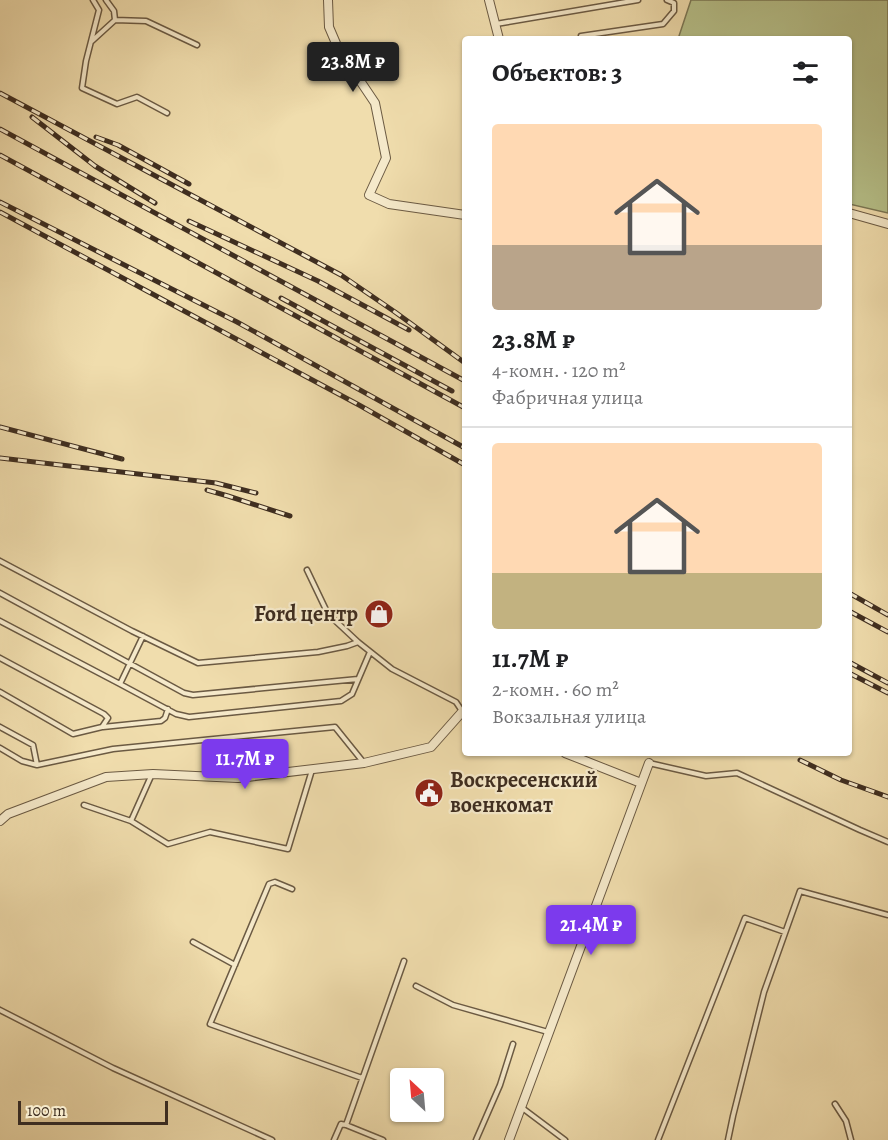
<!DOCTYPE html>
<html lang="ru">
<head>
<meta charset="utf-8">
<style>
	:root { --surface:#fff; --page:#f2f2f2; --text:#202124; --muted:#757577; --line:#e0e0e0; --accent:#7c3aed }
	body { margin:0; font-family:Alegreya,serif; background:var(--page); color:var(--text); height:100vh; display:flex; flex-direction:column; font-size:22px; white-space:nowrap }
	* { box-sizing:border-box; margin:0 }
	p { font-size:20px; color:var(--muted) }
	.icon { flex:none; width:33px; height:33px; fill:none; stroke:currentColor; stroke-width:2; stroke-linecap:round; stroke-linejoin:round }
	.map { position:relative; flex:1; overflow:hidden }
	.side { position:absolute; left:462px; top:36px; width:390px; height:720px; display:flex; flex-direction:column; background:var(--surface); border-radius:6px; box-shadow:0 2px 4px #0004 }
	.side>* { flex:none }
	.needle { width:39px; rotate:334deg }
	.buttons { position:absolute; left:390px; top:1068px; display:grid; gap:12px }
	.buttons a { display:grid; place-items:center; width:54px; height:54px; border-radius:6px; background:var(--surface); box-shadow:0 2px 4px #0004; font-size:30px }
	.scale { position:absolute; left:18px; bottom:15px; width:150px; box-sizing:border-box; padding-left:6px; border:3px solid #3f2e20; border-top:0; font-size:16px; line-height:21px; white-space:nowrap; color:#3f2e20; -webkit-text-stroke:4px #f5e9ca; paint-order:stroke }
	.price { position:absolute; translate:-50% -51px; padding:0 14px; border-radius:6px; background:var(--accent); color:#fff; font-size:20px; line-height:39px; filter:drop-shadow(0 2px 3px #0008) }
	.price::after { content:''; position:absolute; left:50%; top:36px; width:18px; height:14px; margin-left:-9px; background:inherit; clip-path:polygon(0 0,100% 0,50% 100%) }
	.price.selected { background:#222; color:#fff }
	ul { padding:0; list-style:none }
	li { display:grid; align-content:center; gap:12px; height:318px; padding:0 30px }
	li+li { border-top:2px solid var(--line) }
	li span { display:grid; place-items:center; height:186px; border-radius:6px; color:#555 }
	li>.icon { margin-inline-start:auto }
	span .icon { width:108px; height:108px; fill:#fffc; stroke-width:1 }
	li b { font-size:26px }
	h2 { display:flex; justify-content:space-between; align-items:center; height:72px; padding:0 30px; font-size:26px }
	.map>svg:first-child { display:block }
	.green { fill:#b7c28b; stroke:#7b7856; stroke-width:1.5 }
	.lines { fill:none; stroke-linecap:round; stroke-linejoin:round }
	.service-casing { stroke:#6b5a43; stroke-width:7 }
	.minor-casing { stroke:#6b5a43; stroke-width:10 }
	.service { stroke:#f5e9ca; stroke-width:4 }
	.minor { stroke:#f5e9ca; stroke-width:8 }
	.rail-casing { stroke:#3f2e20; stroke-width:5 }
	.rail { stroke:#f5e9ca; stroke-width:3; stroke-dasharray:9; stroke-linecap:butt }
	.labels { text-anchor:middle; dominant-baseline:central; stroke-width:4.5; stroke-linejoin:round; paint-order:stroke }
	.poi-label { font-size:22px; font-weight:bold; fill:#3f2e20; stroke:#f5e9ca; text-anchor:end }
</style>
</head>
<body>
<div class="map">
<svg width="888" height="1140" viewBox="0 0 888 1140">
	<rect width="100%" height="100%" fill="#f0ddad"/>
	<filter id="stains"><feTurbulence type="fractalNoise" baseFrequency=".00333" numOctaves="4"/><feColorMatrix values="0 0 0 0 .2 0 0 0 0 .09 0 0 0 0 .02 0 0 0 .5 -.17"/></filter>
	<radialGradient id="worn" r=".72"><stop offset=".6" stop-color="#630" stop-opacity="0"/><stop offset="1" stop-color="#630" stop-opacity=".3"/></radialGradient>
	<!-- green -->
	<path class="green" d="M691 0H888V213L849 204V39H678Z"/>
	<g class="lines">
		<!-- service casing -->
		<g class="service-casing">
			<path id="service" d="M93 0 99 10 86 61 82 88 117 104 137 97 167 113
				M115 20 146 21 197 45
				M496 24 638 0
				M581 36 663 24 674 11V3L667 0
				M92 41 115 20 114 11 106 0
				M0 561 132 631 198 663 318 652 347 646 358 642
				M307 570 328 614 358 642 392 669 456 702 462 711
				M0 593 184 693 193 695 358 679
				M0 621 120 684
				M143 636 120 684 176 714 189 717 341 701 352 694 370 652
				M0 658 104 714 108 718 102 727 73 734 0 692
				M0 727 33 745 37 765 113 749 335 727 364 763
				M103 727 161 721 165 718 168 709
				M0 748 22 761 37 765
				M649 763 706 776 737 773 860 830 888 842
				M152 774 131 821 168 844 210 832 288 849 312 770
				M84 805 131 821
				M292 889 275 882 269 884 210 1024 362 1078
				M193 942 235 965
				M416 986 453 1005 548 1032
				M0 1010 113 1068 272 1140
				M835 1104 846 1121 851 1140
				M521 1107 565 1140
				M334 1140 341 1124 346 1125
				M383 1140 346 1125 404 961
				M476 1140 500 1085 513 1044
				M658 1140 745 918 785 932
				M728 1140 733 1116 764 992 800 891 888 915"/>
		</g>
		<!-- minor casing -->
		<g class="minor-casing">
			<path id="minor" d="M328 0 329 27 338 48 375 103 386 158 369 195 389 204 465 215
				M489 0 499 39
				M849 213 888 224
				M565 753 641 783
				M0 821 8 814 106 777 153 774 238 778 364 763 431 747 462 712 465 713
				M509 1140 649 763"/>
		</g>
		<!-- service -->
		<use href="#service" class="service"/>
		<!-- minor -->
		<use href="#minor" class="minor"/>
		<!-- rail casing -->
		<g class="rail-casing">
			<path id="rail" d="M0 93 341 275 395 312 465 363
				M32 117 95 166 155 203
				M0 129 465 381
				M96 137 118 145 189 184
				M0 155 465 408
				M0 202 237 322 465 448
				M0 212 359 405 465 465
				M189 221 318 281 409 330
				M281 298 452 391
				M0 427 122 459
				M0 458 216 483 256 493
				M207 490 228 496 290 516
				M849 593 888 615
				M849 611 888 632
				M849 662 888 683
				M849 673 888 693
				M800 760 841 780 888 797"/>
		</g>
		<!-- rail -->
		<use href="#rail" class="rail"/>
	</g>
	<!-- icons -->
	<defs>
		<g id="shop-disc" transform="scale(1.5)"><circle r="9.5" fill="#8f2418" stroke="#f5e9ca"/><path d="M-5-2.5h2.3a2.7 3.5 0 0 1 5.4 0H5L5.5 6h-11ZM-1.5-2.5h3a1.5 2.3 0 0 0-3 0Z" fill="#fff"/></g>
		<g id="civic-disc" transform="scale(1.5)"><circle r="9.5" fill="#8f2418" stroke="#f5e9ca"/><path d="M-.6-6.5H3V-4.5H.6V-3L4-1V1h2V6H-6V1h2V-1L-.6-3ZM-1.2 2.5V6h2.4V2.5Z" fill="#fff"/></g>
	</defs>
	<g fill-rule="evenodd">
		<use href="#shop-disc" x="379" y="614"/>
		<use href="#civic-disc" x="429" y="793"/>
	</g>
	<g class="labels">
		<!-- poi labels -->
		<g class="poi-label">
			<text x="358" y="614">Ford центр</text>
			<text x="450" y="780" text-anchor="start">Воскресенский<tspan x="450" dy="25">военкомат</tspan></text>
		</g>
	</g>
	<rect width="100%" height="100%" filter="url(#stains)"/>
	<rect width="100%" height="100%" fill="url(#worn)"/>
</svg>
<div class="buttons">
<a><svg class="needle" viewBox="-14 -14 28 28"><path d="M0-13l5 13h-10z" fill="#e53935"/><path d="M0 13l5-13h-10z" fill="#757577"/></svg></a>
</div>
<div class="scale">100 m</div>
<b class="price selected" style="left:353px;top:93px">23.8M ₽</b>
<b class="price" style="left:245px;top:790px">11.7M ₽</b>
<b class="price" style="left:591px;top:956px">21.4M ₽</b>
<section class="side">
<h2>Объектов: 3<svg class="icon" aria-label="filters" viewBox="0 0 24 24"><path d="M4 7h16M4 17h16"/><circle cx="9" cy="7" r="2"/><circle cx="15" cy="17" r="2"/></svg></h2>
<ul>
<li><span style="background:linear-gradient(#ffd9b3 65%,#b9a48a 0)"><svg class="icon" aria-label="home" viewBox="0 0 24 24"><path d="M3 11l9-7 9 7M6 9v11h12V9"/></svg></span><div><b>23.8M ₽</b><p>4-комн. · 120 m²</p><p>Фабричная улица</p></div></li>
<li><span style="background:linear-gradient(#ffd9b3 70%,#c2b280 0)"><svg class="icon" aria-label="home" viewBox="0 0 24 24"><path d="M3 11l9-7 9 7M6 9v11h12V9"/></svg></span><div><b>11.7M ₽</b><p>2-комн. · 60 m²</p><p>Вокзальная улица</p></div></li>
</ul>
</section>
</div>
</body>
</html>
